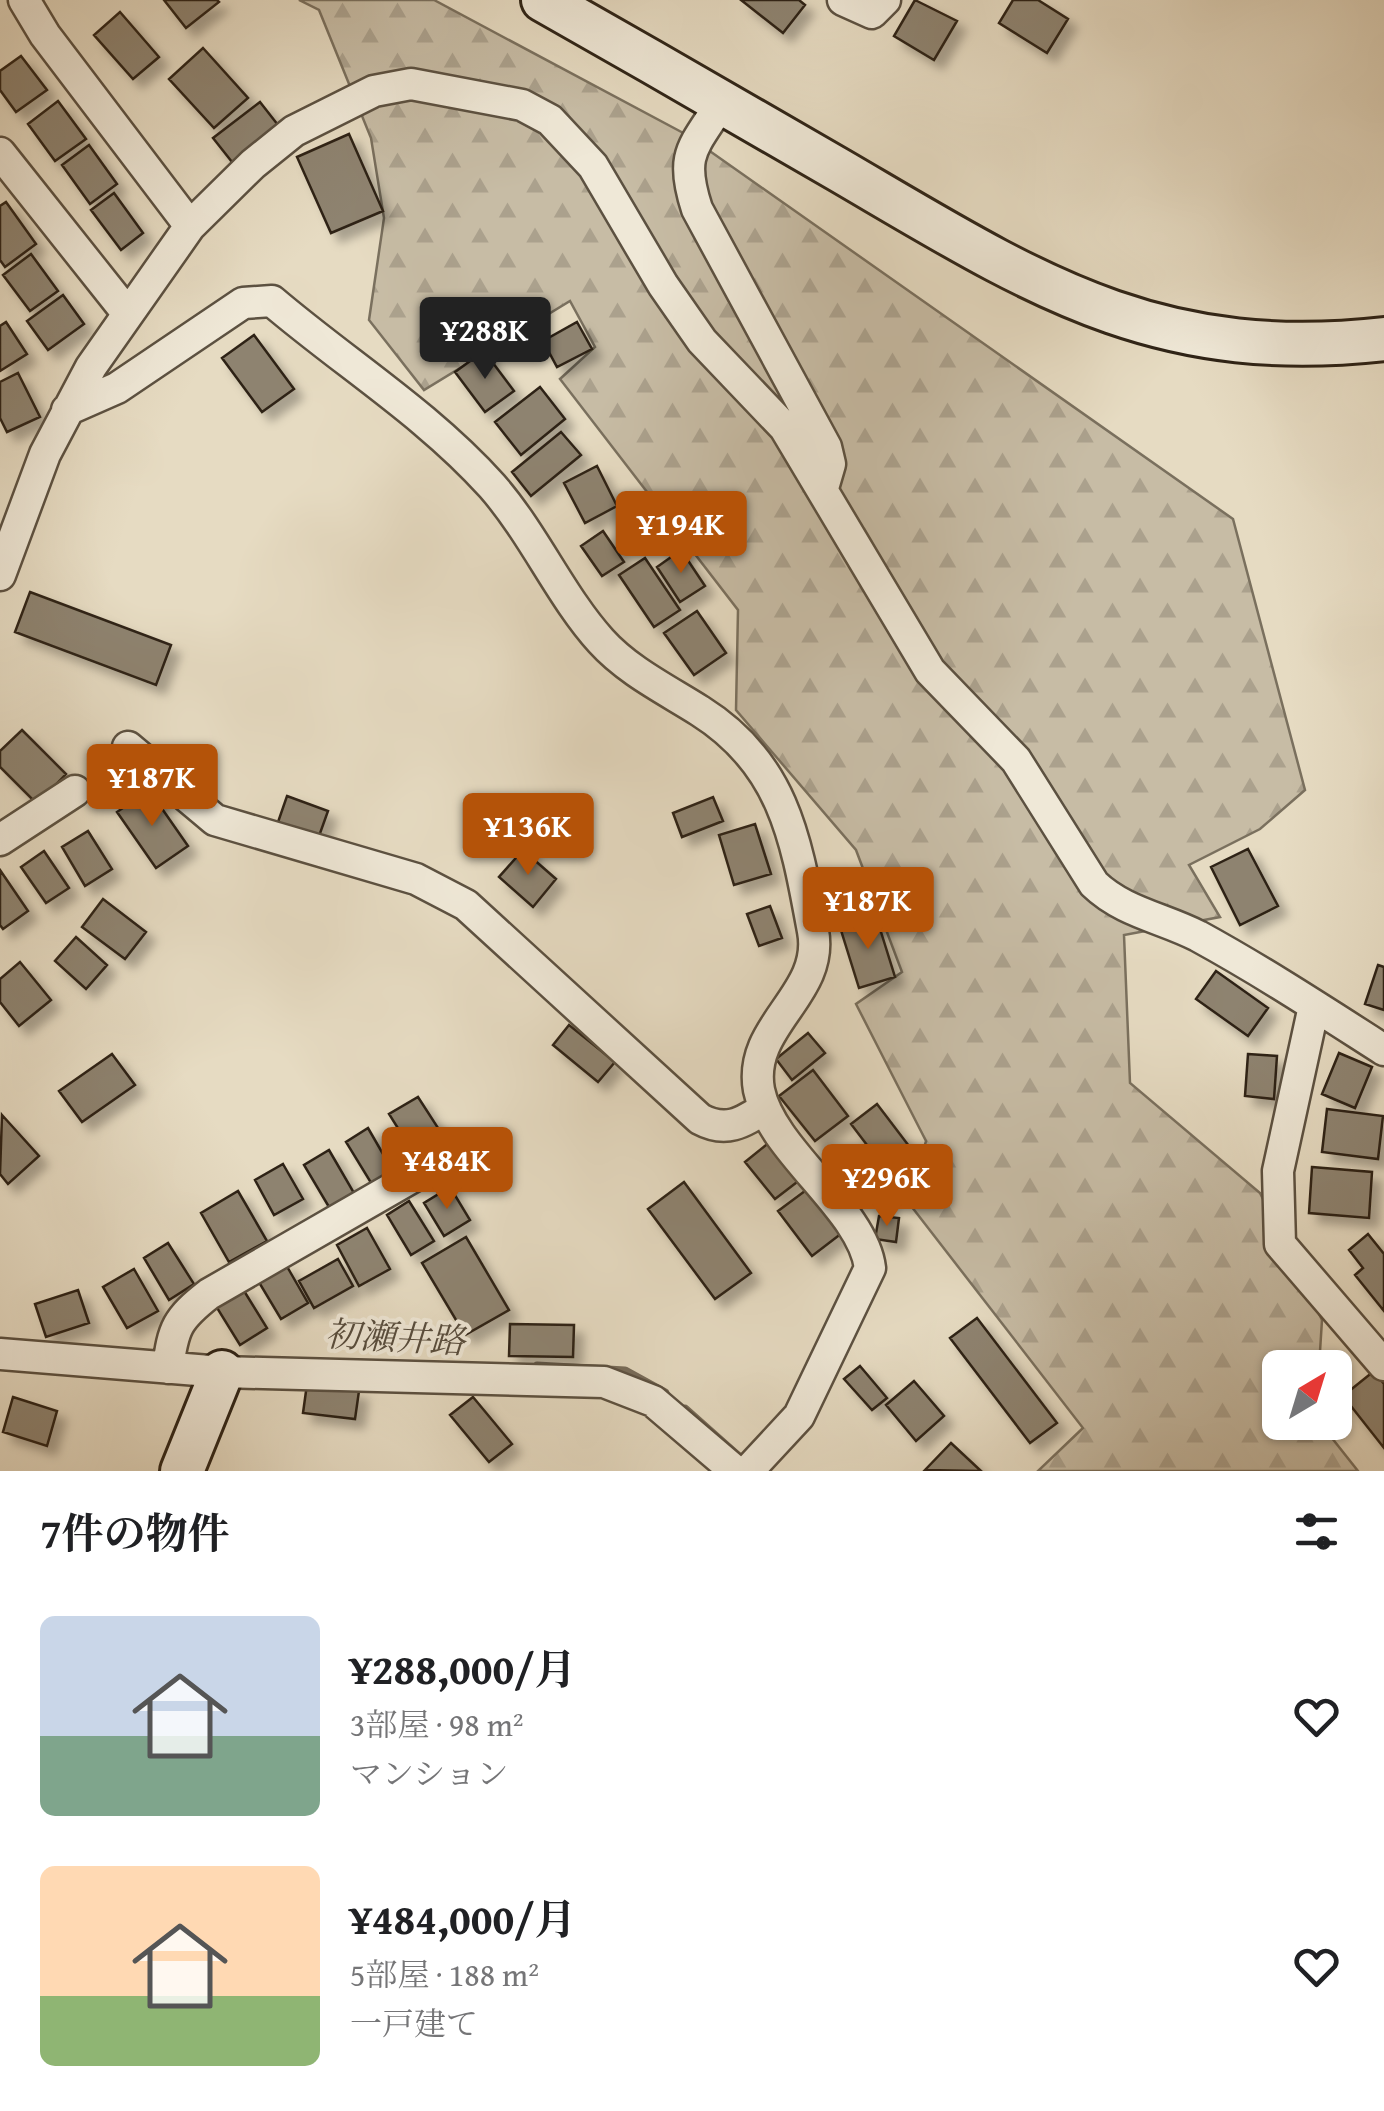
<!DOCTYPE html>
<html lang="ja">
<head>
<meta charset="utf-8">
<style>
	:root { --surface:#fff; --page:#f2f2f2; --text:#202124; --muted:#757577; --accent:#b45309 }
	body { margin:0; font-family:"Gentium Book Plus","Noto Serif JP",serif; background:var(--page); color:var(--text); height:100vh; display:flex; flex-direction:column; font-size:38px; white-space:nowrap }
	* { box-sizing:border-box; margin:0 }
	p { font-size:32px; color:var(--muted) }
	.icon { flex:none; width:55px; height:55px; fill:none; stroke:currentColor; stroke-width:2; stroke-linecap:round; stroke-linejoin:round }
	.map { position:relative; height:1471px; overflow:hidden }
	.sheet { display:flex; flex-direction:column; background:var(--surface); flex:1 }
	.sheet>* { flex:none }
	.needle { width:65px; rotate:38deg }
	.tools { position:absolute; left:1262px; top:1350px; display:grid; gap:20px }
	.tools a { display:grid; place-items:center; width:90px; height:90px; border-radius:15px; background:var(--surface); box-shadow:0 2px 8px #0004; font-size:50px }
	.price { position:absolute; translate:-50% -85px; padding:0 22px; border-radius:10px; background:var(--accent); color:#fff; font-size:32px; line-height:65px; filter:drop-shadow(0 2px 5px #0008) }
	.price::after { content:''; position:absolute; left:50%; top:60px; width:30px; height:22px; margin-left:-15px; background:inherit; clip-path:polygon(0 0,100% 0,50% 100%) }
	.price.on { background:#222; color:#fff }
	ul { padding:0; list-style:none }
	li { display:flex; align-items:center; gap:30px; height:250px; padding:0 40px }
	li span { display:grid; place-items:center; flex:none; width:280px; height:200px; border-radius:15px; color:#555 }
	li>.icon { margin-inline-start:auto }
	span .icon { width:120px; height:120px; fill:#fffc; stroke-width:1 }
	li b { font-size:42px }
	h2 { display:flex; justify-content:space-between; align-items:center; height:120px; padding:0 40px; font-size:42px }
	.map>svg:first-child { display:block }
	.forest { fill:url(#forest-firs); stroke:#7a705e; stroke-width:2.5 }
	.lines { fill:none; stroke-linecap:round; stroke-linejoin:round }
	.stream { stroke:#776c5a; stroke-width:9 }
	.building { fill:#8e836f; stroke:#2e2316; stroke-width:2.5; filter:url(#shadow) }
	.street-casing { stroke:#5c5141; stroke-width:35 }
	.secondary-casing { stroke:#2e2316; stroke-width:48 }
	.street { stroke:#efe8d7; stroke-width:30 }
	.secondary { stroke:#efe8d7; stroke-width:42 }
	.labels { text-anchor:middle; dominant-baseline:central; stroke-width:8; stroke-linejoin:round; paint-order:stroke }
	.water-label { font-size:35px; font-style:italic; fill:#584d3e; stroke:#efe8d7 }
</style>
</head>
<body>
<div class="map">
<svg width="1384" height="1471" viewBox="0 0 1384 1471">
	<defs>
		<pattern id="forest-firs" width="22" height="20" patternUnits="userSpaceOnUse" patternTransform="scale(2.5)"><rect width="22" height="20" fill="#c7bca5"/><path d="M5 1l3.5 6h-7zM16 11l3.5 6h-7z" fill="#aba18d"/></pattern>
		<filter id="shadow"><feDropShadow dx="9" dy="9" stdDeviation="5" flood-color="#0004"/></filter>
	</defs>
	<rect width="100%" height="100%" fill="#e6dbc2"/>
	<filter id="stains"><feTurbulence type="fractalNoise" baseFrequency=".002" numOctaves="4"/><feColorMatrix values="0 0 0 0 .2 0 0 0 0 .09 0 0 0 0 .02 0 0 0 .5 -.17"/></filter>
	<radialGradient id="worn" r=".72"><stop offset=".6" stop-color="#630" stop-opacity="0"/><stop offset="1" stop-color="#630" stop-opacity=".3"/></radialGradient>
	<!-- forest -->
	<path class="forest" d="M299 0H434L687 135 1233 519 1305 790 1260 829 1189 865 1220 917 1124 935 1130 1083 1260 1193 1322 1320 1319 1367 1280 1368V1422L1320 1423 1358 1471H1038L1083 1428 908 1202 926 1141 856 1004 902 972 856 850 736 710 738 610 560 379 595 347 570 301 424 390 369 320 384 218 371 138 319 10Z"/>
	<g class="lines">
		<!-- stream -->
		<path class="stream" d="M537 1366 625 1371 665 1393
			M685 1409 748 1465"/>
	</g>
	<!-- building -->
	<path class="building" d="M164 0H217L219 2 186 28Z
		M741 0H799L805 5 783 33Z
		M915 0 957 21 934 60 894 36Z
		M1013 0H1038L1068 19 1047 53 999 23Z
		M120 12 159 57 133 79 94 35Z
		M203 48 248 98 214 128 169 79Z
		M21 56 47 90 16 112 0 90V71Z
		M58 101 86 139 55 161 28 124Z
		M260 102 278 125 232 162 213 138Z
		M349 134 383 211 331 233 297 157Z
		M89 145 117 184 90 204 62 165Z
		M114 193 143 233 121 250 91 210Z
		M6 202 36 244 5 267 0 260V206Z
		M31 254 58 291 30 311 3 275Z
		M63 295 84 324 48 350 27 321Z
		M6 322 27 354 0 371V326Z
		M577 322 592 349 557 367 543 341Z
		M254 335 294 389 262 412 222 358Z
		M484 351 514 391 485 412 455 372Z
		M18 373 40 417 7 432 0 418V382Z
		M540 387 565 419 521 455 495 422Z
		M561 432 581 455 531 496 512 472Z
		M597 466 617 506 585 523 564 483Z
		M603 531 624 562 602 576 581 546Z
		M681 550 705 586 680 602 657 567Z
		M645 558 680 610 654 627 619 575Z
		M30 592 171 645 156 685 15 632Z
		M697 611 726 653 694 675 664 633Z
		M22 730 66 774 37 804 0 767V751Z
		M149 790 188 846 156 868 117 812Z
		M287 796 328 811 318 839 277 825Z
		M713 797 723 821 682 837 673 813Z
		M755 824 771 874 734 885 719 835Z
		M88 831 112 869 85 886 62 847Z
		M1248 849 1278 906 1240 925 1211 867Z
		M523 850 556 879 533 907 499 877Z
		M44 851 69 888 46 903 21 867Z
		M0 870 28 911 3 929 0 925Z
		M103 899 146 932 125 959 82 927Z
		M770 906 782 938 759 946 747 914Z
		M876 916 895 977 859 988 840 927Z
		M76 937 107 965 86 989 55 961Z
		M20 962 51 1000 19 1026 0 1002V979Z
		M1378 965 1384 967V1010L1365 1004Z
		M1216 971 1268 1008 1248 1036 1196 999Z
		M569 1025 615 1062 598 1082 553 1045Z
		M808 1033 825 1053 792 1080 776 1059Z
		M1339 1053 1372 1067 1355 1108 1322 1094Z
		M112 1054 135 1085 82 1122 59 1091Z
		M1248 1054 1277 1056 1274 1099 1245 1096Z
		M813 1070 848 1116 815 1141 779 1096Z
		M418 1097 440 1131 411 1149 389 1114Z
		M877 1104 912 1150 886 1170 851 1124Z
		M1327 1109 1383 1116 1378 1159 1322 1152Z
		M2 1115 39 1156 8 1184 0 1174Z
		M368 1128 394 1173 373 1186 346 1142Z
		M771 1141 801 1179 775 1199 745 1162Z
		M329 1150 354 1193 329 1207 304 1165Z
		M283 1164 303 1199 274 1215 255 1180Z
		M1312 1167 1372 1172 1369 1218 1309 1213Z
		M684 1182 751 1273 715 1299 648 1209Z
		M450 1187 470 1220 444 1236 424 1203Z
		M809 1188 842 1233 812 1256 778 1211Z
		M238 1191 267 1241 229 1262 201 1213Z
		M409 1201 434 1241 411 1255 387 1215Z
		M879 1216 899 1218 896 1242 875 1239Z
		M367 1228 390 1269 359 1286 337 1245Z
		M1368 1234 1384 1254V1311L1355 1275 1363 1268 1349 1250Z
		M466 1237 509 1310 465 1335 422 1263Z
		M168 1243 194 1284 169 1300 144 1258Z
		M338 1259 353 1286 314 1308 299 1281Z
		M285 1263 308 1303 281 1319 257 1279Z
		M134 1269 158 1311 127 1328 103 1287Z
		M241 1286 267 1328 240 1345 214 1303Z
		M78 1290 89 1323 46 1337 35 1304Z
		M977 1318 1057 1423 1030 1443 950 1338Z
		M510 1324 574 1325 573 1357 509 1356Z
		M860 1366 887 1398 872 1410 844 1379Z
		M1374 1371 1384 1384V1448L1343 1396Z
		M914 1381 944 1416 916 1441 886 1405Z
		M307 1384 359 1391 355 1419 303 1413Z
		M13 1397 57 1411 47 1446 3 1432Z
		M473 1397 512 1444 489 1462 450 1415Z
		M951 1443 981 1471 925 1470Z"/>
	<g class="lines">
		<!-- street casing -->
		<g class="street-casing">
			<path id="street" d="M24 0 45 35 190 226
				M843 0 872 13 885 0
				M722 102C693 148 679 154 697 209L826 447 830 464 823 488
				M0 153 128 314
				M67 410 117 388 243 303 272 301C346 364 426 413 492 486 534 534 561 597 601 641 628 671 667 690 700 711 784 764 796 839 813 931 825 995 747 1025 759 1090 771 1151 863 1209 870 1268L799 1416 748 1471
				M0 575 45 454 91 367 190 226 253 164 294 131 374 91 411 84 522 105 550 120 593 166 663 285 702 341 785 428 930 671 1016 760 1094 884C1123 912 1163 918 1198 936 1262 971 1323 1011 1384 1050
				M128 747 215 820 416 879 466 905 700 1119C726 1133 742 1123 765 1108
				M0 840 75 791
				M1314 1006 1278 1171 1280 1244 1384 1365
				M0 1354 222 1372 604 1382 653 1401 735 1471
				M168 1368C173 1328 177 1319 209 1294L435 1164"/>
		</g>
		<!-- secondary casing -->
		<g class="secondary-casing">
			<path id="secondary" d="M543 0C642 56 741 113 839 170 1029 281 1152 365 1384 339
				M182 1471 222 1372"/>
		</g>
		<!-- street -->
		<use href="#street" class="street"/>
		<!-- secondary -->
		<use href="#secondary" class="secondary"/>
	</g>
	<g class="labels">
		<!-- water labels -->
		<g class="water-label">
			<text transform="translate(395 1337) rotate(3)">初瀬井路</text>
		</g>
	</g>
	<rect width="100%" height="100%" filter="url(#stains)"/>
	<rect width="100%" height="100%" fill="url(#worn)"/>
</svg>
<div class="tools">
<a><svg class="needle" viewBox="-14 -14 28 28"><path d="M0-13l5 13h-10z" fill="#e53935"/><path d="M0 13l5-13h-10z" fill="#757577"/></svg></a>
</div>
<b class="price on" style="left:485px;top:382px">¥288K</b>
<b class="price" style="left:681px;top:576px">¥194K</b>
<b class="price" style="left:152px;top:829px">¥187K</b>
<b class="price" style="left:528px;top:878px">¥136K</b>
<b class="price" style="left:868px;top:952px">¥187K</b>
<b class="price" style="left:447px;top:1212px">¥484K</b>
<b class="price" style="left:887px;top:1229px">¥296K</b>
</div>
<section class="sheet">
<h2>7件の物件<svg class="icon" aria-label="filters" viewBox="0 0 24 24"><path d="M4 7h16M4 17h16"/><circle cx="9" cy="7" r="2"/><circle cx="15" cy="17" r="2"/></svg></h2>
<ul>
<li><span style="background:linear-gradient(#c9d6e8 60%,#7fa58c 0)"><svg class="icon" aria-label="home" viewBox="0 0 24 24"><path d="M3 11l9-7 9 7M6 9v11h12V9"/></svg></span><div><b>¥288,000/月</b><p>3部屋 · 98 m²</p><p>マンション</p></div><svg class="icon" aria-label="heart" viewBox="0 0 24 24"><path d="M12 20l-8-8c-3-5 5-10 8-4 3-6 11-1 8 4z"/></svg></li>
<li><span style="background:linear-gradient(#ffd9b3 65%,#8fb573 0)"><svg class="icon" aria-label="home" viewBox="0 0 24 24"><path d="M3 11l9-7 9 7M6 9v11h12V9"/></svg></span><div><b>¥484,000/月</b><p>5部屋 · 188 m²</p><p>一戸建て</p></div><svg class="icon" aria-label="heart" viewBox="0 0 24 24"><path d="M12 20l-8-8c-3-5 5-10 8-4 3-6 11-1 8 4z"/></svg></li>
</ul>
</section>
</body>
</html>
